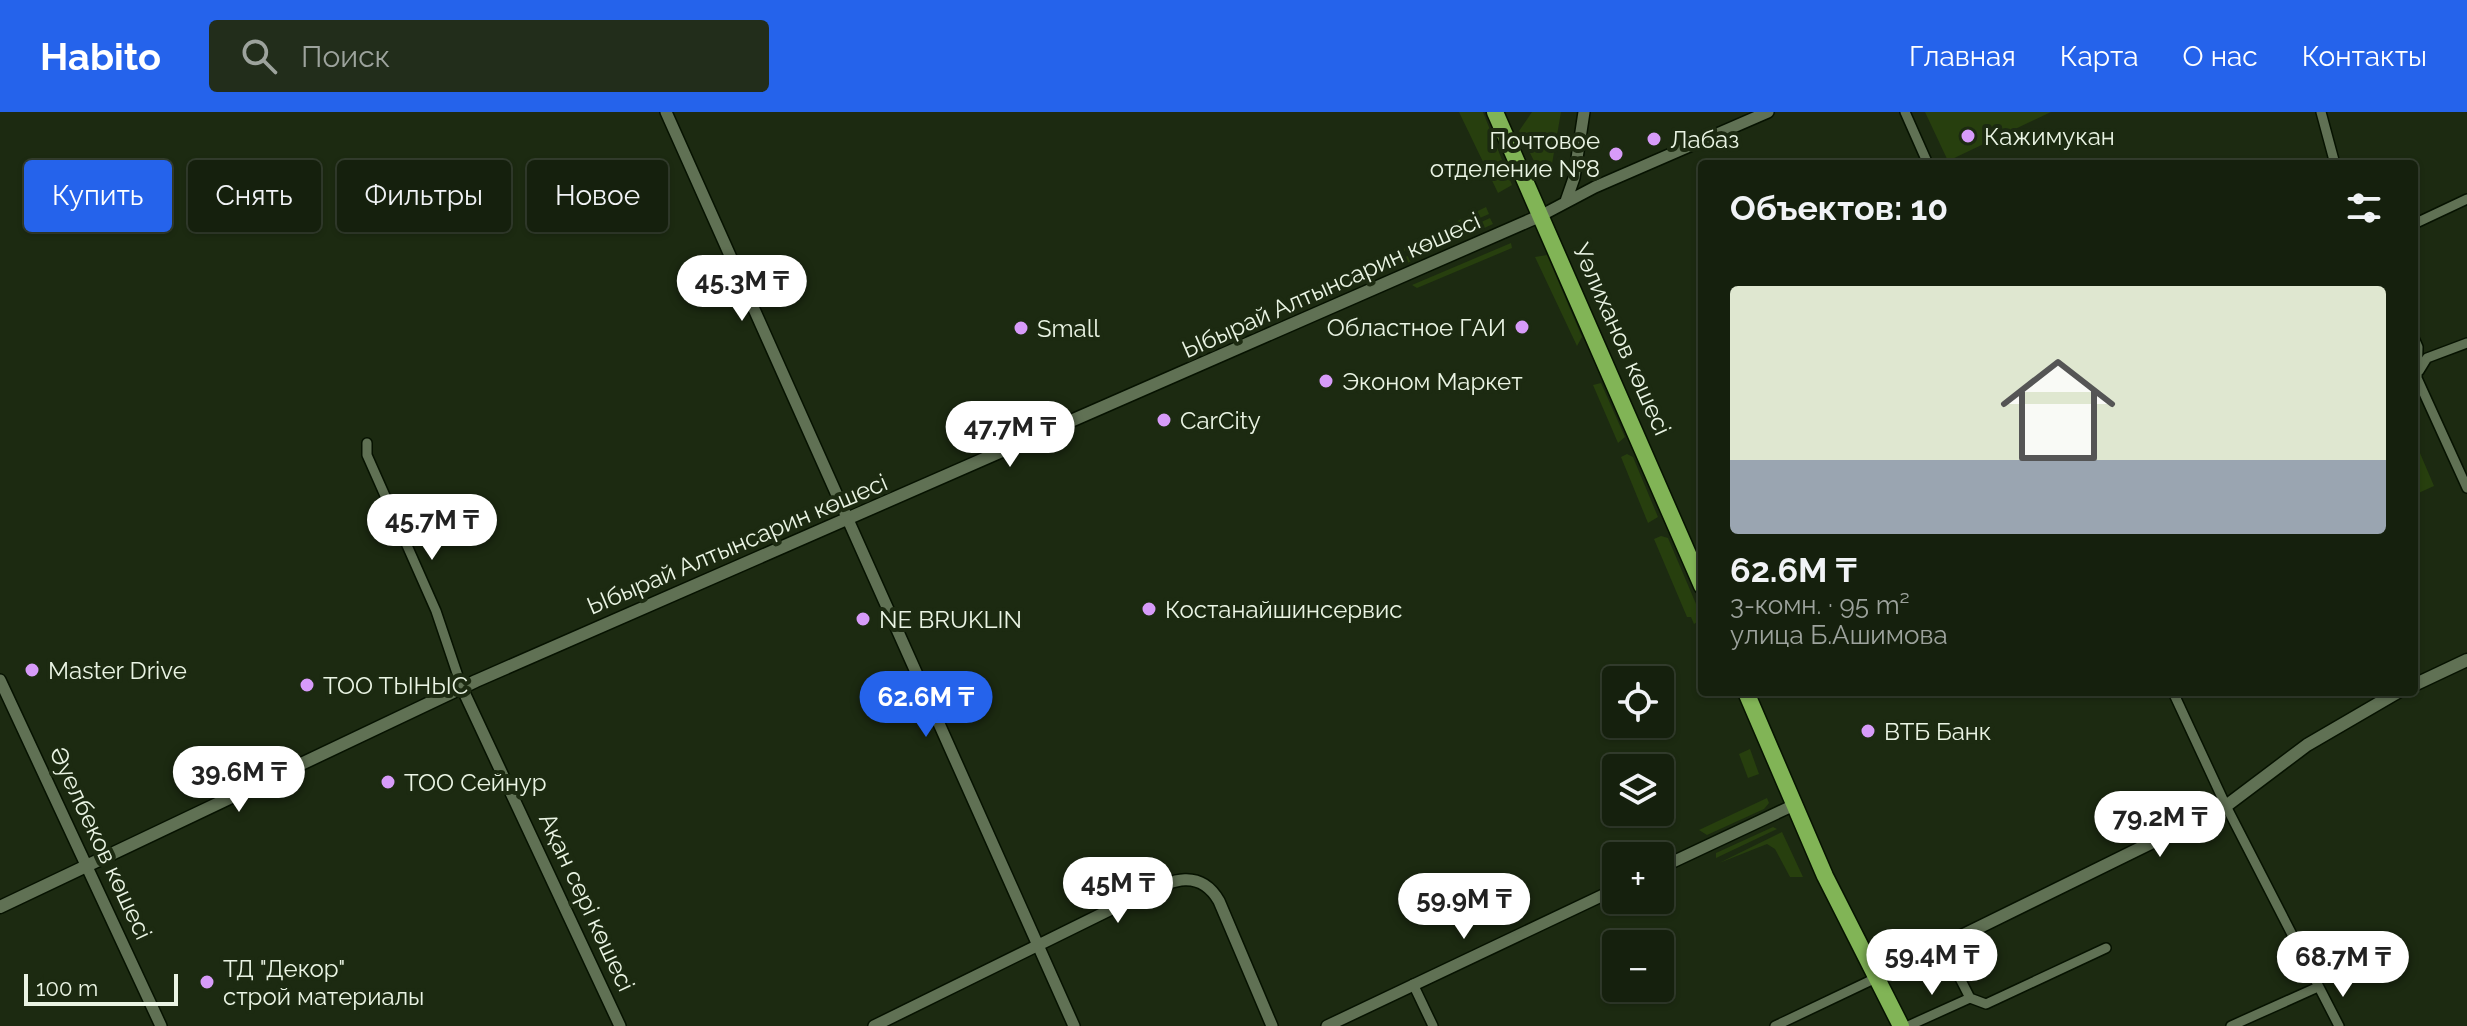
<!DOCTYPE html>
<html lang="ru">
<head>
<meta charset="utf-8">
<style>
	:root { --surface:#15200d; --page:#222d1b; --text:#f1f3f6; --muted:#9da39d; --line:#343e2e; --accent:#2563eb }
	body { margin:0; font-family:Raleway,sans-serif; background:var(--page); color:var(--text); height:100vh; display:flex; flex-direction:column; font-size:30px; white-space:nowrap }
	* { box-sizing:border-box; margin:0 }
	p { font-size:26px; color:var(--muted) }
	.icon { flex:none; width:44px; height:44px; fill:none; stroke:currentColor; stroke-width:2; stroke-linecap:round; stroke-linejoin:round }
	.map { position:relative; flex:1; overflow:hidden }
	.sheet { position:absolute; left:1698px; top:48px; width:720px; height:536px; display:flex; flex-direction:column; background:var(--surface); border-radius:8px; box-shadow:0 2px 6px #0004,0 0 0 2px var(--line) }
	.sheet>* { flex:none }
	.top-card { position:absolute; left:24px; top:48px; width:760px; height:72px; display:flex; gap:16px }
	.controls { position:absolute; left:1602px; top:554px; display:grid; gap:16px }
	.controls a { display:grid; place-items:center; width:72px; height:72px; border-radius:8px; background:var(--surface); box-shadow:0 2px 6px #0004,0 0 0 2px var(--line); font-size:40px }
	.scale { position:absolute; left:24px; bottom:20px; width:154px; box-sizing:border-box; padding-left:8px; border:4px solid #eaf4e4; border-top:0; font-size:22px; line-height:28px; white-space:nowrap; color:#eaf4e4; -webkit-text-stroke:6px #1c2a11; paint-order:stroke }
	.price { position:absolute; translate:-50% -68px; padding:0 18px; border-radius:28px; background:#fff; color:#222; font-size:26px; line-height:52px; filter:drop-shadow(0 2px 4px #0008) }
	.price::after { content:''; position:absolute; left:50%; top:48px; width:24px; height:18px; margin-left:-12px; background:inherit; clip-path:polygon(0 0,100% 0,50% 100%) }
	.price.selected { background:var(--accent); color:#fff }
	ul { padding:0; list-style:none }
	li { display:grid; align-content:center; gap:16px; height:424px; padding:0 32px }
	li span { display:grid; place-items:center; height:248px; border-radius:8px; color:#555 }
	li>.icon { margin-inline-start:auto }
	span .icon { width:144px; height:144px; fill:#fffc; stroke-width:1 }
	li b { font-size:34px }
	h2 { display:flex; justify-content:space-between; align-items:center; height:96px; padding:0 32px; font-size:34px }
	.chip { padding:0 28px; border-radius:8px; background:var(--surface); box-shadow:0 2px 6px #0004,0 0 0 2px var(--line); font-size:28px; line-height:72px }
	.chip.selected { background:var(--accent); color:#fff }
	header { display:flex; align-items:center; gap:48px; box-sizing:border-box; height:112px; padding:0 40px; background:var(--accent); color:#fff }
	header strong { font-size:38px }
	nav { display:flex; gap:44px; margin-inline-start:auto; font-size:28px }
	.search { width:560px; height:72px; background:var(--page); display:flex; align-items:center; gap:20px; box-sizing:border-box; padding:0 28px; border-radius:8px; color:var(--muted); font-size:30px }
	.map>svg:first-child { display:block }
	.green { fill:#273f0e }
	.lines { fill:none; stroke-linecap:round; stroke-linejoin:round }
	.minor-casing { stroke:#061200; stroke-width:12 }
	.tertiary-casing { stroke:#061200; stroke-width:14 }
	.secondary-casing { stroke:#061200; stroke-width:15 }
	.trunk-casing { stroke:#061200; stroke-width:19 }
	.minor { stroke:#607154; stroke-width:9 }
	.tertiary { stroke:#607154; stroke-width:11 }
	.secondary { stroke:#607154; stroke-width:12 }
	.trunk { stroke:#81b456; stroke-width:16 }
	.poi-dot { fill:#d79bf9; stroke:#1c2a11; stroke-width:3 }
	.labels { text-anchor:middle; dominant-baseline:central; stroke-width:8; stroke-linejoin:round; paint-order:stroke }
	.poi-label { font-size:24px; fill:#eaf4e4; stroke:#1c2a11; text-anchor:start }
	.street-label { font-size:24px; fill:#eaf4e4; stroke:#1c2a11 }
</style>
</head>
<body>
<header>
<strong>Habito</strong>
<div class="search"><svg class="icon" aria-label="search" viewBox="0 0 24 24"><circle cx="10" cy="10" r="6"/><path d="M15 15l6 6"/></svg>Поиск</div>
<nav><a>Главная</a><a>Карта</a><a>О нас</a><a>Контакты</a></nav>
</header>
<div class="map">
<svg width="2467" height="914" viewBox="0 0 2467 914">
	<rect width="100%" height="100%" fill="#1c2a11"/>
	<!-- green -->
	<path class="green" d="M1459 0H1483L1512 73 1498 81Z
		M1532 0H1561L1552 52 1540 61 1519 19Z
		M1925 0H2051L1948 49Z
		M1486 95 1489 102 1404 139V135Z
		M1490 106 1493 112 1403 153 1401 147Z
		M1511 131 1512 136 1417 176 1412 173Z
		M1547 143 1582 225 1577 234 1535 145Z
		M1601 271 1625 325 1618 331 1593 273Z
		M2414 327 2434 374 2414 383Z
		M1627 342 1633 345 1658 405 1648 411 1621 345Z
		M1661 424 1668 426 1699 499V509L1694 512 1691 505H1687L1654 427Z
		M1750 637 1759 662 1748 666 1739 642Z
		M1767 686 1769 691 1764 697 1707 723 1699 718Z
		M1773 715 1777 717 1716 746V741Z
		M1782 720 1803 765H1790L1775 737 1767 732 1719 751Z"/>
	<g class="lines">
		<!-- minor casing -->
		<g class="minor-casing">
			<path id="minor" d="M1905 0 1928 52
				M2321 0 2335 52
				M2414 112 2467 87
				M2414 226 2418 235 2417 266 2467 376
				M2419 259 2427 246 2467 231
				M367 331V343L436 499 462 576
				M2173 580 2226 694 2339 914
				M1943 833 1970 886 1986 892 2106 836
				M1413 872 1433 914
				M1775 914 1876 866
				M1908 914 1970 886
				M2231 914 2318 875"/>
		</g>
		<!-- tertiary casing -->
		<g class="tertiary-casing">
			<path id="tertiary" d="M666 0 1074 914
				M1566 89 1574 66 1584 0
				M1542 103 1595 75 1768 0
				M0 568 161 914
				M462 576 620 914
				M1660 756 1794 693
				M874 914 1144 781C1172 768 1200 756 1219 789L1272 914
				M1327 914 1616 777"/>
		</g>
		<!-- secondary casing -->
		<g class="secondary-casing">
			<path id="secondary" d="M2414 573 2467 548
				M0 795 476 569 1542 103
				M1876 866 2226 694 2307 633 2398 580"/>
		</g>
		<!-- trunk casing -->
		<g class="trunk-casing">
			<path id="trunk" d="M1495 0 1702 474
				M1746 580 1825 764 1901 914"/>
		</g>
		<!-- minor -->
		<use href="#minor" class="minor"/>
		<!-- tertiary -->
		<use href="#tertiary" class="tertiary"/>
		<!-- secondary -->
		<use href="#secondary" class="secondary"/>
		<!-- trunk -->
		<use href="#trunk" class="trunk"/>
	</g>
	<!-- markers -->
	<g class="poi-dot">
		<circle cx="1968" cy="24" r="8"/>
		<circle cx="1654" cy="27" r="8"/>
		<circle cx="1616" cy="42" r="8"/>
		<circle cx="1522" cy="215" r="8"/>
		<circle cx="1021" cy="216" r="8"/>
		<circle cx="1326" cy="269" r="8"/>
		<circle cx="1164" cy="308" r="8"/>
		<circle cx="1149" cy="497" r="8"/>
		<circle cx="863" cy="507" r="8"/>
		<circle cx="32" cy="558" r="8"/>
		<circle cx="307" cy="573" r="8"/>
		<circle cx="1868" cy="619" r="8"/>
		<circle cx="388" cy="670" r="8"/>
		<circle cx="207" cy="870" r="8"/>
	</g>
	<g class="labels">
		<!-- poi labels -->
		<g class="poi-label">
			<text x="1984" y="24">Кажимукан</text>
			<text x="1670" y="27">Лабаз</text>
			<text x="1600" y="28" text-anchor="end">Почтовое<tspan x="1600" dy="28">отделение №8</tspan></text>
			<text x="1506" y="215" text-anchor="end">Областное ГАИ</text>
			<text x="1037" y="216">Small</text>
			<text x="1342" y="269">Эконом Маркет</text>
			<text x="1180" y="308">CarCity</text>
			<text x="1165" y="497">Костанайшинсервис</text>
			<text x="879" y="507">NE BRUKLIN</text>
			<text x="48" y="558">Master Drive</text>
			<text x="323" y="573">ТОО ТЫНЫС</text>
			<text x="1884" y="619">ВТБ Банк</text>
			<text x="404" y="670">ТОО Сейнур</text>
			<text x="223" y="856">ТД "Декор"<tspan x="223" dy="28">строй материалы</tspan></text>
		</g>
		<!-- street labels -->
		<g class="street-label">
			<text transform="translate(1331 173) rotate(-24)">Ыбырай Алтынсарин көшесі</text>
			<text transform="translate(1622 227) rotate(66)">Уәлиханов көшесі</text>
			<text transform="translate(737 432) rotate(-23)">Ыбырай Алтынсарин көшесі</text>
			<text transform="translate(101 731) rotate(65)">Әуелбеков көшесі</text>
			<text transform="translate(587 790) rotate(65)">Ақан сері көшесі</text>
		</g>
	</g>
</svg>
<div class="controls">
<a><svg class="icon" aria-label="locate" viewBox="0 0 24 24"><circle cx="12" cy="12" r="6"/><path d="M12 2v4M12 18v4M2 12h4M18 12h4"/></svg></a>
<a><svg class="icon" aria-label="layers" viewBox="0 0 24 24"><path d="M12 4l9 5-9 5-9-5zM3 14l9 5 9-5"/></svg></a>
<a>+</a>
<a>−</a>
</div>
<div class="scale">100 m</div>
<b class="price" style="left:742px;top:211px">45.3M ₸</b>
<b class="price" style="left:1010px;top:357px">47.7M ₸</b>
<b class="price" style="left:432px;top:450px">45.7M ₸</b>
<b class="price selected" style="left:926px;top:627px">62.6M ₸</b>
<b class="price" style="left:239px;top:702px">39.6M ₸</b>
<b class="price" style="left:2160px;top:747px">79.2M ₸</b>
<b class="price" style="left:1118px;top:813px">45M ₸</b>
<b class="price" style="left:1464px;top:829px">59.9M ₸</b>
<b class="price" style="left:1932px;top:885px">59.4M ₸</b>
<b class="price" style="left:2343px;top:887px">68.7M ₸</b>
<div class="top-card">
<a class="chip selected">Купить</a>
<a class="chip">Снять</a>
<a class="chip">Фильтры</a>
<a class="chip">Новое</a>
</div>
<section class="sheet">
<h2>Объектов: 10<svg class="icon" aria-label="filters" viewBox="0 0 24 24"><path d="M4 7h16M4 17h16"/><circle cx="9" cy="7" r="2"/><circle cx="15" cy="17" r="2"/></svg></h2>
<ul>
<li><span style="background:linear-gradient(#dfe7d0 70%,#9aa5b1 0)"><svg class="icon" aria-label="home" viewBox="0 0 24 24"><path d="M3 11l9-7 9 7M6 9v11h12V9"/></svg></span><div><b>62.6M ₸</b><p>3-комн. · 95 m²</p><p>улица Б.Ашимова</p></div></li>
</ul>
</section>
</div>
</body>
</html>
